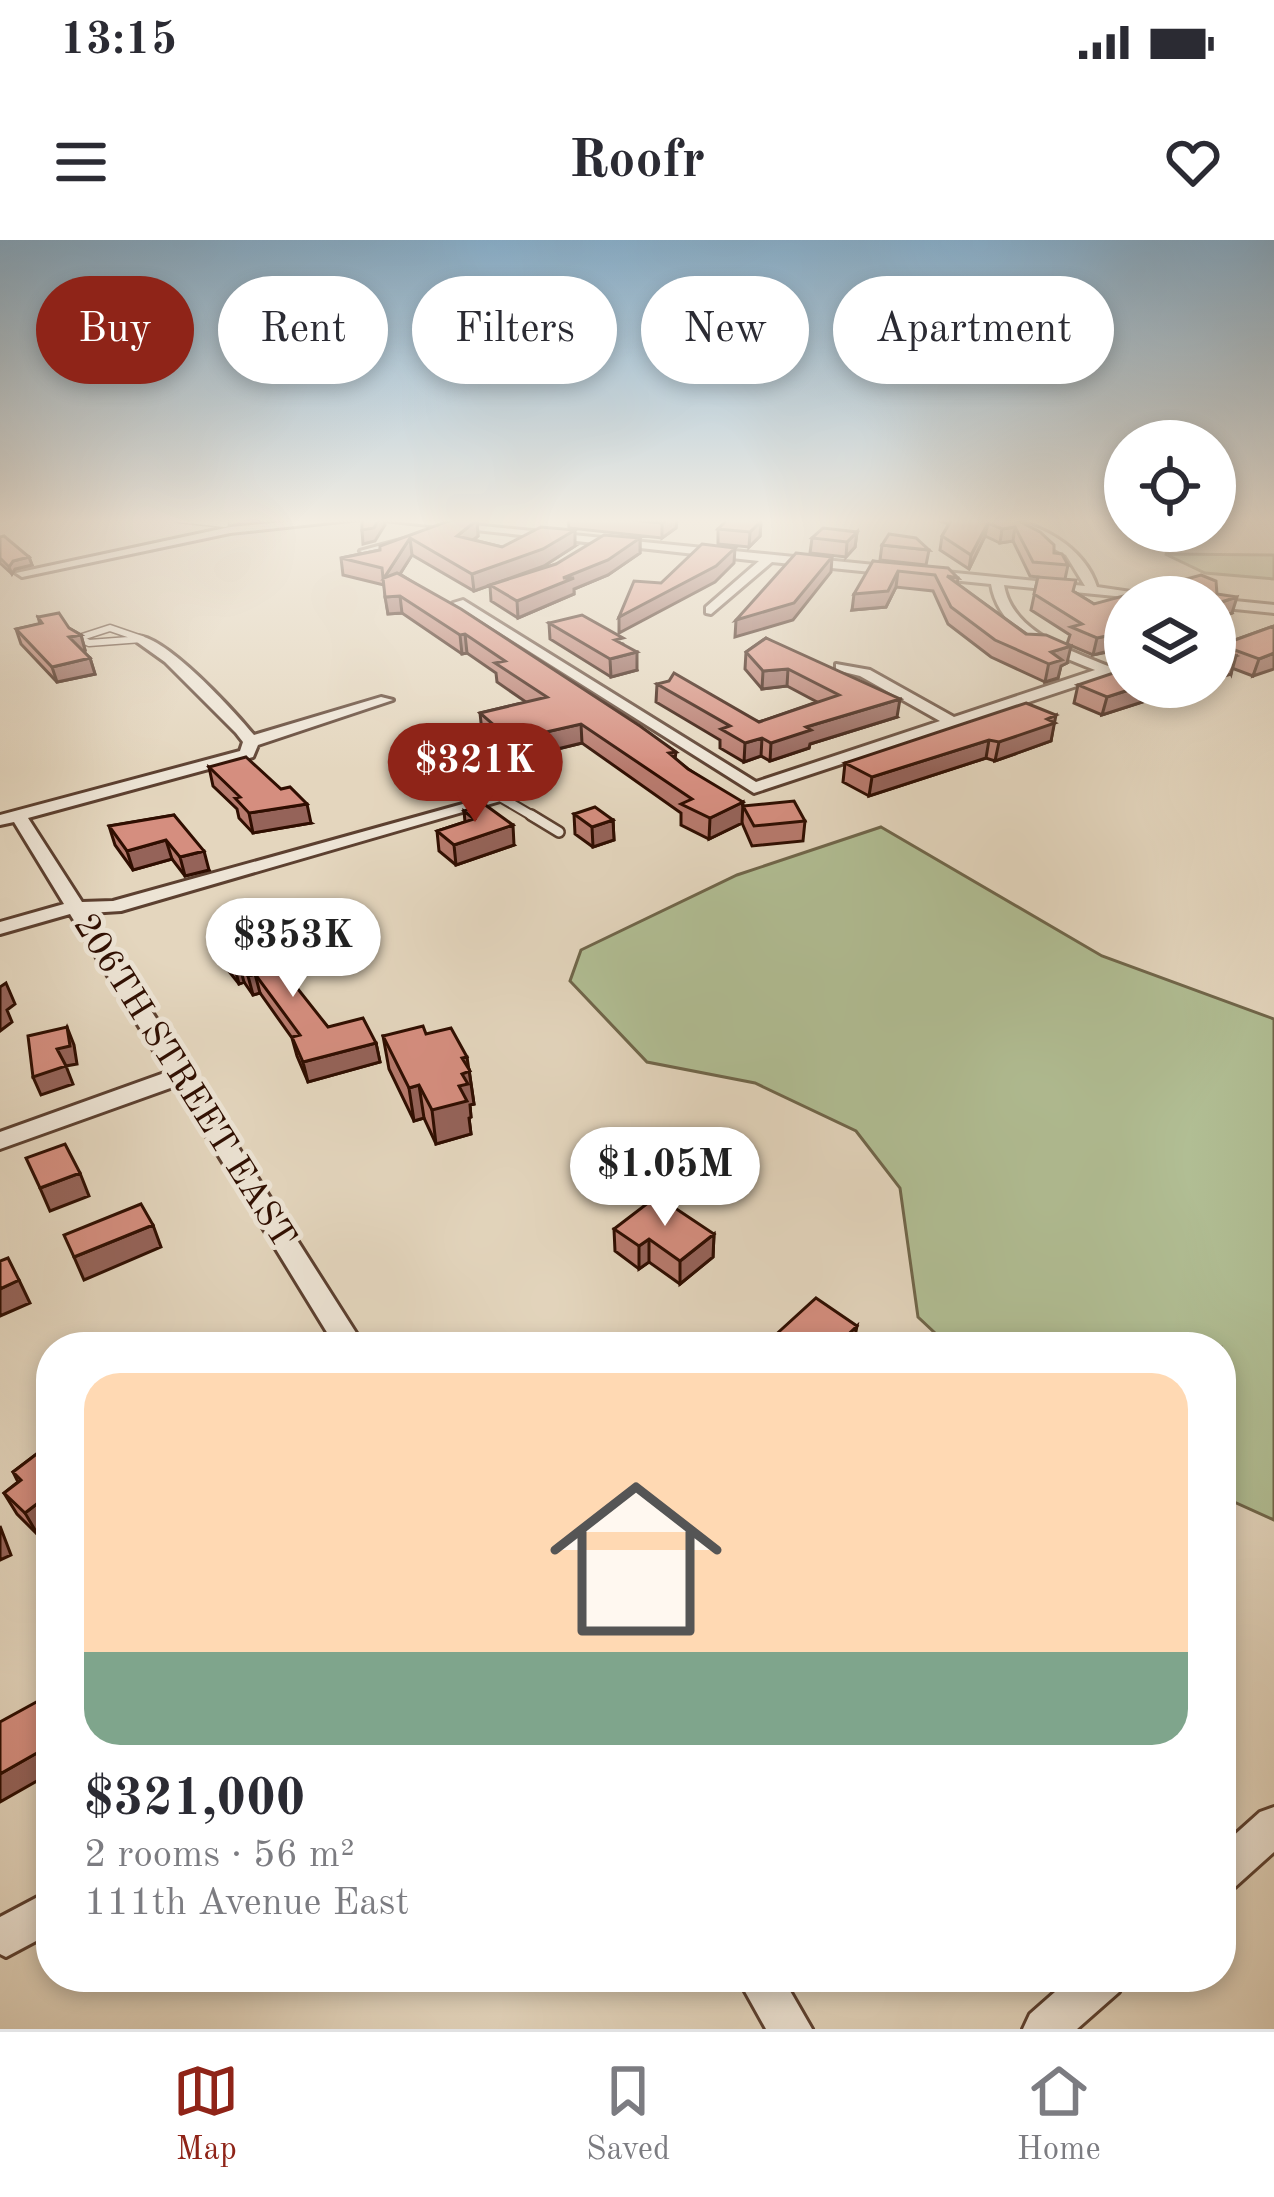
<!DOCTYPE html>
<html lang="en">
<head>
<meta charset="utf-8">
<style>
	:root { --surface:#fff; --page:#f7f7f7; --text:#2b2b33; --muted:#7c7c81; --line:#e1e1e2; --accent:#8f2418 }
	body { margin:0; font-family:"Old Standard TT",serif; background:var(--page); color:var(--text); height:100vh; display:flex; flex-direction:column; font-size:45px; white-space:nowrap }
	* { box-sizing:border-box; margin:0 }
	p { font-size:39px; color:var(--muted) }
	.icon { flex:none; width:66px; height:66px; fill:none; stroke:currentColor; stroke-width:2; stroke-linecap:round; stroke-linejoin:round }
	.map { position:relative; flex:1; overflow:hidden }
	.sheet { position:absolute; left:36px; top:1092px; width:1200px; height:660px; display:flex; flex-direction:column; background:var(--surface); border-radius:48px; box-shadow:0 6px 18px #0003 }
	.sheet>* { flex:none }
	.guide { position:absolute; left:36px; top:36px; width:1203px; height:108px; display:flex; gap:24px }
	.controls { position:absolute; left:1104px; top:180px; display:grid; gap:24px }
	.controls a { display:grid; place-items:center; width:132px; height:132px; border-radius:50%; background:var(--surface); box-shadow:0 6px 18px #0003; font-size:60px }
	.price { position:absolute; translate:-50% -102px; padding:0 27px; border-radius:42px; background:#fff; color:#222; font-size:39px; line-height:78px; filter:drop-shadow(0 3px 6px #0008) }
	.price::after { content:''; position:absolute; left:50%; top:72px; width:36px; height:27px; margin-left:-18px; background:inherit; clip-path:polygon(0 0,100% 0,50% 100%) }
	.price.on { background:var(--accent); color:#fff }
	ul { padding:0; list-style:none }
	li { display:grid; align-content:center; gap:24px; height:636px; padding:0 48px }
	li span { display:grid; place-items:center; height:372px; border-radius:36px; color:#555 }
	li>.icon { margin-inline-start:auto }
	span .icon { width:216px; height:216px; fill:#fffc; stroke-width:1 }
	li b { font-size:51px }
	.chip { padding:0 42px; border-radius:54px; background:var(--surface); box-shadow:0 6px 18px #0003; font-size:42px; line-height:108px }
	.chip.on { background:var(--accent); color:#fff }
	.status { display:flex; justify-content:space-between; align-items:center; height:84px; padding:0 60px; background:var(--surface); direction:ltr }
	.status svg { height:33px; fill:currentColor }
	header { display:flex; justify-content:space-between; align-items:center; height:156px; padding:0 48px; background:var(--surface); font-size:54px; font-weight:800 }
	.dock { display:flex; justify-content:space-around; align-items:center; height:168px; border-top:3px solid var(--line); background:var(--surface); font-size:33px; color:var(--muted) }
	.dock a { display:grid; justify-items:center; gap:6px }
	.dock .on { color:var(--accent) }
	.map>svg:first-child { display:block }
	.green { fill:#b1be94; stroke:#70664a; stroke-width:3 }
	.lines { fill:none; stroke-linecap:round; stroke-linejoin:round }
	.lane-far2-casing { stroke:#5c4030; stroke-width:9 }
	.lane-far1-casing { stroke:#5c4030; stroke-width:12 }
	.lane-casing { stroke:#5c4030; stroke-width:14 }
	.street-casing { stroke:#5c4030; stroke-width:6 }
	.lane-far2 { stroke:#ede4d5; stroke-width:6 }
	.lane-far1 { stroke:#ede4d5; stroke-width:8 }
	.lane { stroke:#ede4d5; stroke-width:9 }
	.street { fill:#ede4d5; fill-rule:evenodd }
	.wall { fill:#b77a6d; stroke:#2f0e01; stroke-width:3 }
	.shaded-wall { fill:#956359; stroke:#2f0e01; stroke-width:3 }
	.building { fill:#d58e7f; stroke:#2f0e01; stroke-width:3 }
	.labels { text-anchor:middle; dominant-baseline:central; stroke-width:10; stroke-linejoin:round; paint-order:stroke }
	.street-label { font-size:36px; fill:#2f0e01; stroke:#ede4d5 }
</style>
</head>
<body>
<div class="status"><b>13:15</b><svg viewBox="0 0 49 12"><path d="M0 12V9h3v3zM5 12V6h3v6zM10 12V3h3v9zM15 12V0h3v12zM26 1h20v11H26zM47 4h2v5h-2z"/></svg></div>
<header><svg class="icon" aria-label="menu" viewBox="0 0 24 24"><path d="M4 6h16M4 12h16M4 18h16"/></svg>Roofr<svg class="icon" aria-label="heart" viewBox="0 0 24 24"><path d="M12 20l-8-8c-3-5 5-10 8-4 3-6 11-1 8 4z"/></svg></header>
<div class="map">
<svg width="1274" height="1789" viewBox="0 0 1274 1789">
	<rect width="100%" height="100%" fill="#e4d6be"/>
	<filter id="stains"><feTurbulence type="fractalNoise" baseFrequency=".00167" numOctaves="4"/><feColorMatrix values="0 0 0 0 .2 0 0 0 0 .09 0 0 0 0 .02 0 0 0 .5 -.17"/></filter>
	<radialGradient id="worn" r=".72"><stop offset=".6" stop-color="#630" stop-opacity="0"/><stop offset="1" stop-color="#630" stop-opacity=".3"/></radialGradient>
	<!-- green -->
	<path class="green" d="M1165 314 1274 315V339L1205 333Z
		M881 587 1102 716 1274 779V1280L1221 1256V1107H950L918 1077 900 948 856 891 755 843 647 822 570 741 581 710 737 635Z"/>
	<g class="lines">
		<!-- lane-far2 casing -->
		<g class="lane-far2-casing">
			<path id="lane-far2" d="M178 279 225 284
				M110 388 142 399 89 403 79 398Z"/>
		</g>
		<!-- lane-far1 casing -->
		<g class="lane-far1-casing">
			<path id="lane-far1" d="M502 558 536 578"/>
		</g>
		<!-- lane casing -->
		<g class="lane-casing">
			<path id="lane" d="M531 575 559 592"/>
		</g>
		<!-- street casing -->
		<g class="street-casing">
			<path id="street" d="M317 279H360L230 293 22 337 16 333 230 287Z
				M374 279H413L1085 346 1066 315 996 279C1036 279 1085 307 1097 347L1165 357H1125L1004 345C1012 392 1069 410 1108 426L1125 421V430L754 553 453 363 463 360 756 542 940 481 860 436 836 430V424L870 430 954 477 1095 430C1053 413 999 394 991 344L772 322 711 374 706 373V367L759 321Z
				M408 298 412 303 366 314 360 311Z
				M1215 359 1274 365V373L1215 367Z
				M137 396C166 396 234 471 254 495L381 457 393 460 258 505 253 517 28 578 82 662 113 661 506 552 514 557 121 671 89 673 365 1107H336L176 846 0 909V892L167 832 70 674 0 694V682L64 664 14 582 0 585V575L240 511 243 502 236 493 165 422 137 402Z
				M1274 1567V1612L1235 1647 1221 1653V1607L1260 1572Z
				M51 1650V1693L6 1717 0 1714V1677Z
				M737 1737H782L812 1789H766Z
				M1072 1737H1125L1119 1752 1077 1789H1023L1030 1774Z"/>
		</g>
		<!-- lane-far2 -->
		<use href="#lane-far2" class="lane-far2"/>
		<!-- lane-far1 -->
		<use href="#lane-far1" class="lane-far1"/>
		<!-- lane -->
		<use href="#lane" class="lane"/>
		<!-- street -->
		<use href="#street" class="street"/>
	</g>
	<!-- wall -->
	<path class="wall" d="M454 279 477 280 478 296 474 300 502 307 575 306 544 326 474 351 412 315 400 334 676 512 675 519 688 529 743 566 805 581 803 601 752 606 742 583 709 599 681 585V573L582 503 512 520 482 492 480 473 526 462 497 442 496 433 467 413 462 414 402 373 388 374 384 345 343 335 341 318 380 310Z
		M568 279H677L676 288 662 298 569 288Z
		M934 279H1015L1068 325 1065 339 1073 351 1094 364 1217 354 1232 373 1113 411 1093 415 1067 404 1070 395 1031 370 1038 337 1030 336 1013 301 1000 303 985 296 969 329 940 310 942 296 949 284Z
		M761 281 760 296 749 307 718 304V289Z
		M857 292 855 307 846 317 810 313 812 298Z
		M0 297 29 317 32 325 15 329 12 334 0 323Z
		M640 298V313L608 335 574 349V354L518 378 491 361 490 345Z
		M882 305 929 310 926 325 880 320Z
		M873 321 958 338 957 344 1067 423 1061 426 1058 438 1045 442 991 417 948 384 933 351 896 347 886 367 852 370Z
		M38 377 69 388 81 395 85 410H82L90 418 95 434 57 442 21 404 16 389 40 384Z
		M549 383 623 404 637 430 611 437 550 399Z
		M1274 386 1253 436 1232 428 1231 434 1219 410 1221 405Z
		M766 398 897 477 810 504 809 508 770 521 761 516 744 522 720 508V500L656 462 657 444 759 482 817 462 787 446 762 449 745 429 746 412Z
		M1078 445 1125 447H1189L1102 475 1074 463Z
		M1054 482 1051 501 995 521 986 518 869 556 843 542 845 523Z
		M209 527 311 583 253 593 239 578 237 569 213 546Z
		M464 571 514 605 456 625 439 611 437 591 465 582Z
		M574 574 613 580 614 600 593 607 575 594Z
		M174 575 209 630 185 636 172 619 133 630 115 605 109 586Z
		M215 688 265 717 328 787 376 803 380 822 308 842 297 816 292 798 260 753 253 755 244 742 239 744 224 725Z
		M426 794 469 829 474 864 470 865 471 877 469 878 471 894 436 904 424 878 414 881 389 829 383 796Z
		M614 989 714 994 713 1017 680 1044 649 1022 639 1029 615 1011Z
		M51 1203V1285L38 1295 17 1274 4 1253 18 1242 13 1232Z"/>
	<!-- shaded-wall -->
	<path class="shaded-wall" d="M379 279H384L385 285 375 301 363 304 362 290Z
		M669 279H677L676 288 662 298V283Z
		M477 280 478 296 458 312 457 296Z
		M761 281 760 296 749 307 750 292Z
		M988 283 985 296 969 329 971 315Z
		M1015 287 1013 301 1000 303 1002 289Z
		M575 290V306L544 326 474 351 472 334Z
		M857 292 855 307 846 317 847 302Z
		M410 298 412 315 386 356 384 338Z
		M640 298V313L608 335 574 349V354L518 378 517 361Z
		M735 308 734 323 715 342 619 393V377Z
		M29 317 32 325 15 329 12 334 9 327 13 321Z
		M832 317 831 332 793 380 735 397 736 380Z
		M898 331 896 347 886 367 852 370 854 354Z
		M400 356 402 373 388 374 385 357Z
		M1237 357 1232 373 1215 379V364Z
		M1125 392V407L1093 415 1097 398Z
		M465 394 467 413 462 414 460 395Z
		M81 395 85 410 73 412 69 397Z
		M1071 406 1067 423 1061 426 1058 438 1045 442 1051 412Z
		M637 412V430L611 437 610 419Z
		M1274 413V429L1253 436 1259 419Z
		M1236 416 1231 434 1215 439V423Z
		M90 418 95 434 57 442 52 427Z
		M788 429 787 446 762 449 763 431Z
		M1138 447H1189L1102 475 1107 457Z
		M900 459 897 477 810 504 809 508 770 521 771 503 806 487Z
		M1056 475 1051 501 995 521 999 502Z
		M581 484 582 503 512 520 511 500Z
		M762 498 761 516 744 522 745 503Z
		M989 500 986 518 869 556 872 537Z
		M743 562 742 583 709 599 710 578Z
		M307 564 311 583 253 593 249 573Z
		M613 580 614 600 593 607 592 587Z
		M513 585 514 605 456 625 454 605Z
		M166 600 172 619 133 630 127 611Z
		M204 611 209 630 185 636 180 617Z
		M239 723 244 742 239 744 234 725Z
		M255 734 260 753 253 755 248 736Z
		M6 743 15 764 7 770 12 782 0 791V747Z
		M67 787 74 805 77 824 66 826 73 844 41 855 33 837 57 809Z
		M376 803 380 822 308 842 303 822Z
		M467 817 474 864 470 865 471 877 469 878 471 894 436 904 432 870 459 846 462 818Z
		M419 845 424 878 414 881 409 848Z
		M80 933 89 956 50 971 40 948Z
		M153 985 161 1007 84 1040 74 1017Z
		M714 994 713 1017 680 1044V1021Z
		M649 999V1022L639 1029V1006Z
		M19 1040 30 1063 0 1076V1049Z
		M857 1086 853 1107H835Z
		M51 1253V1285L38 1295 25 1273Z
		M0 1286 11 1315 0 1320Z
		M51 1505V1533L0 1562V1534Z"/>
	<!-- building -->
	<path class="building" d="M362 279H379L374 288 362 290Z
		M454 279 477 280 457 296 502 307 541 287 575 290 543 309 472 334 410 298 384 338 397 333 461 369 640 486 676 512 669 513 688 529 743 562 710 578 681 564 692 559 581 484 511 500 480 473 547 457 495 423 505 421 465 394 460 395 400 356 385 357 382 328 341 318 380 310V306Z
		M621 279H669L662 283Z
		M728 279H742L761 281 750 292 718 289Z
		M952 279H1015L1040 292 1054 305V313L1062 314 1068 325 1033 322 1015 287 1002 289 988 283 971 315 942 296Z
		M823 288 857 292 847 302 812 298Z
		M889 294 916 298 929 310 882 305Z
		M604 295 640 298 608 320 563 338H574L517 361 490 345 556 324Z
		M4 296 29 317 13 321 9 327 0 318V297Z
		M702 304 735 308 716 326 619 377 634 341 661 343Z
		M796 313 832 317 794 363 736 380Z
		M873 321 948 328 958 338 947 336 1026 394 1046 395 1071 406 1051 412 1062 420 1049 424 995 400 951 367 935 335 898 331 888 351 854 354Z
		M1201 335 1216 341 1217 354 1237 357 1215 364V357H1125V392L1097 398 1071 387 1082 384 1034 354 1038 337 1076 340 1073 351 1094 364Z
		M59 373 69 388 81 395 69 397 90 418 52 427 16 389 42 383 38 377Z
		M582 375 623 398 615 400 637 412 610 419 549 383Z
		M1274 386V413L1259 419 1221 405Z
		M766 398 900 459 806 487 811 490 771 503 762 498 745 503 721 489 730 486 657 444 669 441 674 433 759 482 839 455 788 429 763 431 746 412Z
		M1215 408 1236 416 1215 423Z
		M1125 429V447H1138L1107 457 1078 445Z
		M1026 463 1056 475 1047 479 1055 483 999 502 989 500 872 537 845 523Z
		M246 517 281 549 290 547 307 564 249 573 235 558 240 557 209 527Z
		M794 561 805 581 754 586 743 566Z
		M484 564 513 585 454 605 437 591 474 579 464 571Z
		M595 567 613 580 592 587 574 574Z
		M174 575 204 611 180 617 166 600 127 611 109 586Z
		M237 681 265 717 271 715 328 787 363 778 376 803 303 822 292 797 300 795 255 734 248 736 239 723 234 725 219 707 227 704 215 688Z
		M423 786 426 794 451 788 467 817 462 818 470 831 462 834 468 844 459 846 467 861 432 870 419 845 409 848 383 796Z
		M67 787 70 806 57 809 66 826 33 837 28 796Z
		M65 904 80 933 40 948 26 918Z
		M657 956 714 994 680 1021 649 999 639 1006 614 989Z
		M141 964 153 985 74 1017 64 995Z
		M8 1018 19 1040 0 1049V1021Z
		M816 1058 857 1086 835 1107H782L771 1099Z
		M51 1203V1253L25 1273 4 1253 21 1240 13 1232Z
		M51 1454V1505L0 1534V1482Z"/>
	<!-- sky -->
	<linearGradient id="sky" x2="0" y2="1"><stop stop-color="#88b5d6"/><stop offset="0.53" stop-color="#f3ede2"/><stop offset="1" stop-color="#f3ede2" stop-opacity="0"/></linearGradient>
	<rect width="1274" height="530" fill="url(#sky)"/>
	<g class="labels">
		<!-- street labels -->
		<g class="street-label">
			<text transform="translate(183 842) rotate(58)">206TH STREET EAST</text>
		</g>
	</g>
	<rect width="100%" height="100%" filter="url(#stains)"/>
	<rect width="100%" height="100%" fill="url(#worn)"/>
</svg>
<div class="controls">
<a><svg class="icon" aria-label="locate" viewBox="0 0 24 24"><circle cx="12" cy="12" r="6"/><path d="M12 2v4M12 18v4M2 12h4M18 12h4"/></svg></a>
<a><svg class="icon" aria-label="layers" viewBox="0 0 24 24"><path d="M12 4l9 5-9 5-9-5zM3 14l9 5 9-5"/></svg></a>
</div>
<b class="price on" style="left:475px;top:585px">$321K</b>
<b class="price" style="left:293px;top:760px">$353K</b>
<b class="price" style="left:665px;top:989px">$1.05M</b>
<div class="guide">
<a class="chip on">Buy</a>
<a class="chip">Rent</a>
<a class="chip">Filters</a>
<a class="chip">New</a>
<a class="chip">Apartment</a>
</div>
<section class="sheet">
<ul>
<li><span style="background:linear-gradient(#ffd9b3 75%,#7fa58c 0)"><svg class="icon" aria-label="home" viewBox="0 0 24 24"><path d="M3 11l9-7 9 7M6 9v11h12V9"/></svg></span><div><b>$321,000</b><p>2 rooms · 56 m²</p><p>111th Avenue East</p></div></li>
</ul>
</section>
</div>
<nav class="dock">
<a class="on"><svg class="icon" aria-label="map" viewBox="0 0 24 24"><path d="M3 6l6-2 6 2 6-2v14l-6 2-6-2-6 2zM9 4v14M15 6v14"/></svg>Map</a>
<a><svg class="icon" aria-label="saved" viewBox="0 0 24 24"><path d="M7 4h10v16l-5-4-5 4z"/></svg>Saved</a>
<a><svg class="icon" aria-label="home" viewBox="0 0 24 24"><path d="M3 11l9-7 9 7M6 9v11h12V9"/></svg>Home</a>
</nav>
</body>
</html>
